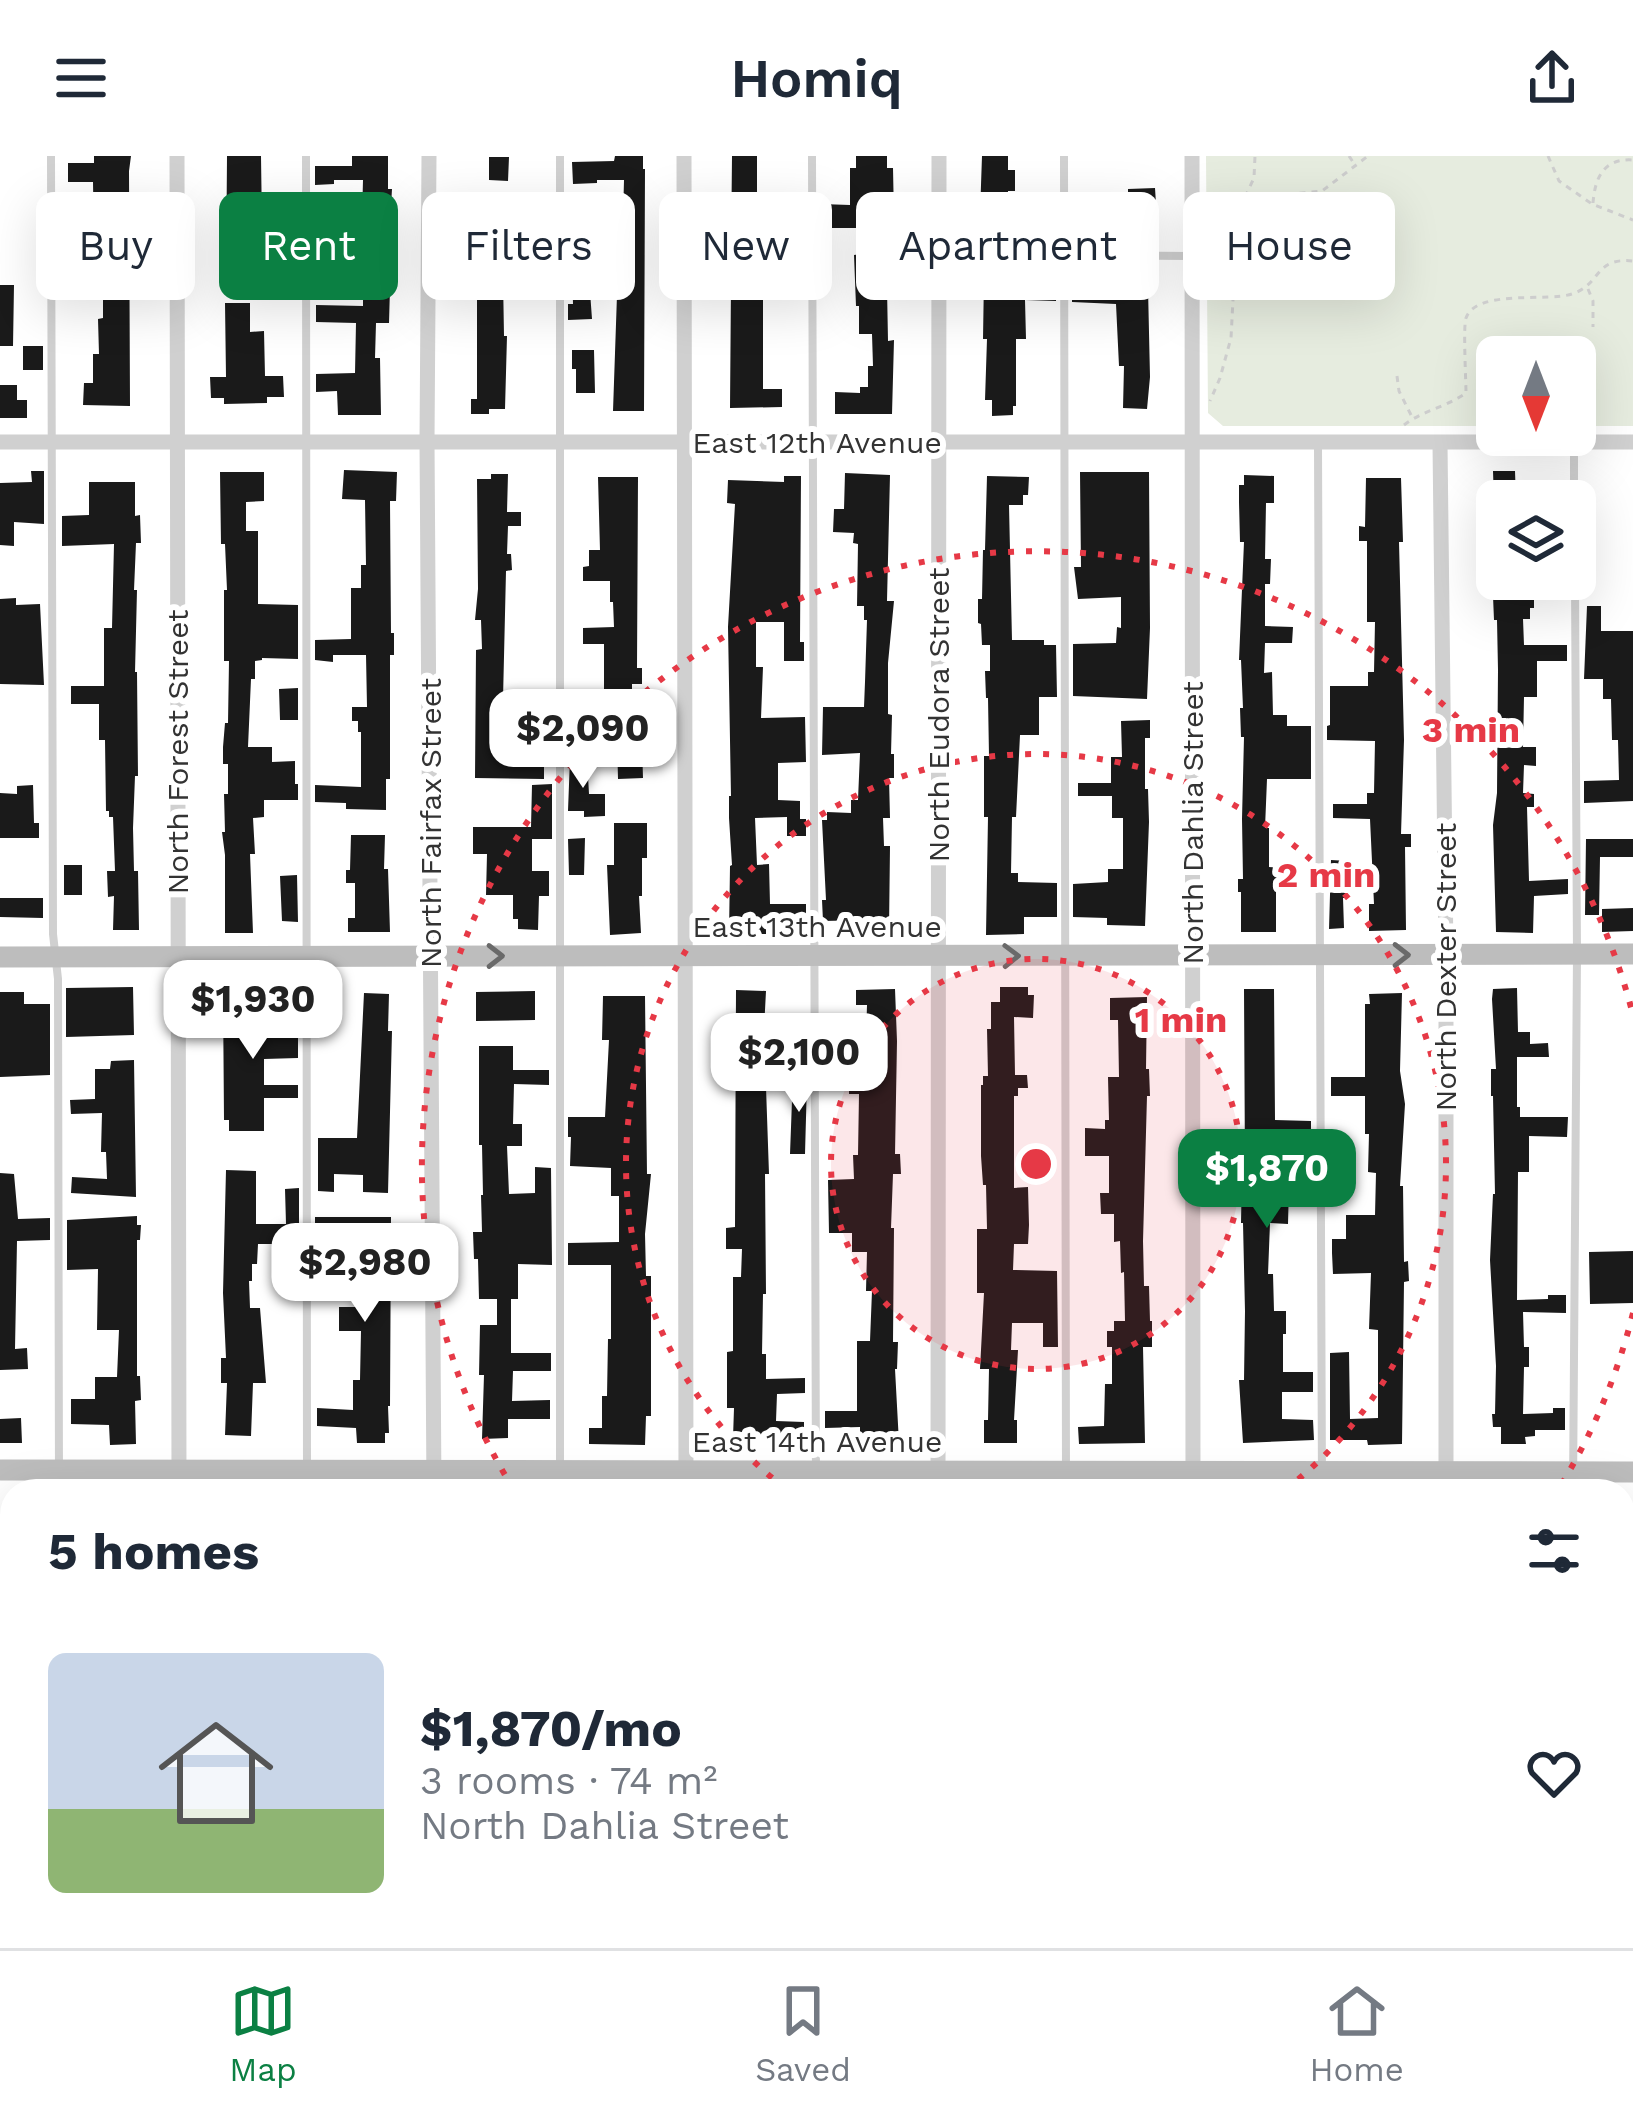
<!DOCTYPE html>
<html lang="en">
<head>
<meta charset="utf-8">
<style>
	:root { --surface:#fff; --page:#f2f2f3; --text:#1f2937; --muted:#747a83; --line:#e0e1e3; --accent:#0b8043 }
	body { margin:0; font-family:"Work Sans",sans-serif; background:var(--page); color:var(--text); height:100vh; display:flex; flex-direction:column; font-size:45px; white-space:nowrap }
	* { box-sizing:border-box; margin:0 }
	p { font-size:39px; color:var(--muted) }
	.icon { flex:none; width:66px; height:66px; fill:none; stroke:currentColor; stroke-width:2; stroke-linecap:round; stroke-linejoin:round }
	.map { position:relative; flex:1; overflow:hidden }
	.side { position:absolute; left:0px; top:1323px; width:1635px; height:471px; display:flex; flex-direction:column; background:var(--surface); border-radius:36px 36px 0 0; box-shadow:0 12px 48px #0002 }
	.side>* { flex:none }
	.banner { position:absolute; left:36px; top:36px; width:1563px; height:108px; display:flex; gap:24px }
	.needle { width:78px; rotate:180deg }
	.fabs { position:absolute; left:1476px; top:180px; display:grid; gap:24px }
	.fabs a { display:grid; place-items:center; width:120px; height:120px; border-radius:18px; background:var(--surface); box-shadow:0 12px 48px #0002; font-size:60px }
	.price { position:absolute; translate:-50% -102px; padding:0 27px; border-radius:24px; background:#fff; color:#222; font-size:39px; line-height:78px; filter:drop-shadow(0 3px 6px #0008) }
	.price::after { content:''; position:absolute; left:50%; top:72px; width:36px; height:27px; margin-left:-18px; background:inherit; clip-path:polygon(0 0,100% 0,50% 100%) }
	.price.selected { background:var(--accent); color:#fff }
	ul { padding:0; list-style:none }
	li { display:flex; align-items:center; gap:36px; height:300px; padding:0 48px }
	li+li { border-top:3px solid var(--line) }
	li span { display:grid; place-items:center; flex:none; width:336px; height:240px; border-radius:18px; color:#555 }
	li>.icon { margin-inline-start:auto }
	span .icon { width:144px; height:144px; fill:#fffc; stroke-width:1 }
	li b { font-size:51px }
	h2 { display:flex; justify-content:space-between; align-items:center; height:144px; padding:0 48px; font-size:51px }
	.pill { padding:0 42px; border-radius:18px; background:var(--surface); box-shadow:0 12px 48px #0002; font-size:42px; line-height:108px }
	.pill.selected { background:var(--accent); color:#fff }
	header { display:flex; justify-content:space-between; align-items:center; height:156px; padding:0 48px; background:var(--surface); font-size:54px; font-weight:600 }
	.menu { display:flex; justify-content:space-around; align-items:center; height:168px; border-top:3px solid var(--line); background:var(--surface); font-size:33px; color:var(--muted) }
	.menu a { display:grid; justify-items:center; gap:6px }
	.menu .selected { color:var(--accent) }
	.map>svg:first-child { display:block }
	.green { fill:#e6ecdf }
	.building { fill:#1a1a1a }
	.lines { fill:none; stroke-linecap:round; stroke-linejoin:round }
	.path { stroke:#cdcdcd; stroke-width:3; stroke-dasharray:6 6; stroke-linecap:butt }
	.lane { stroke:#d0d0d0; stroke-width:8 }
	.street { stroke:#d0d0d0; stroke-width:15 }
	.secondary { stroke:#bdbdbd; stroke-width:21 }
	.oneway { stroke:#6a6a6a }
	.ring { fill:none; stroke:#e63946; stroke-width:6; stroke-dasharray:6 12 }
	.labels { text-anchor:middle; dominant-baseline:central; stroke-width:12; stroke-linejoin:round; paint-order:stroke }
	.street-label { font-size:30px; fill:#333; stroke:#fff }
	.centre { fill:#e63946; stroke:#fff; stroke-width:6 }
	.ring-label { font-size:36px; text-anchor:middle; font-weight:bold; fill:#e63946; stroke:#fff; stroke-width:12; stroke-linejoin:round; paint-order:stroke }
</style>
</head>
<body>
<header><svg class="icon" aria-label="menu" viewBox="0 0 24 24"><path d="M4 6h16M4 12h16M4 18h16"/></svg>Homiq<svg class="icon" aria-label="share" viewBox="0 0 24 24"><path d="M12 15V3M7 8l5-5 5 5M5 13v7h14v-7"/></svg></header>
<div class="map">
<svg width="1633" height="1792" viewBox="0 0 1633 1792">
	<rect width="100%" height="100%" fill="#fff"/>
	<!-- green -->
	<path class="green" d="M1206 0H1633V270H1575V201H1497V270H1223L1208 257Z"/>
	<!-- building -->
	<path class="building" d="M94 0H131L129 15 130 250 83 249 84 227H93V198H99L98 163 103 162V132H96L97 106 65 105 66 87H94L93 26H68V7H94Z
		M227 0H261L262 70H253L254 100 298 101V123L251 122V126L226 127Z
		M352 0H388V33H392L391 50H385L384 82 386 132H390L389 167H376L375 202H380L381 259H338L337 235 316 236V218L355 217 356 167 316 166V149L363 150V118H332V122L314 123V106H338V82H342V62H362L363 24H334V28L315 29V10H352Z
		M615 0H643V13H645L644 255H613L618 110H614L613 75 572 76V57L588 56V61L623 62 624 24H597V27L573 28 572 6 614 5Z
		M732 0H757V52H780V64L756 65 755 97H760V114H763V233H782V251L730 252 731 127H728V97H731Z
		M856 0H887V12H893L894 62H897V93H895L896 132H887L888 185 894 184 892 258H835V236L860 237V231H868V210H873L872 178H859V150H856L854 99 861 98 860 72H820L821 48 850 49V12H856Z
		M982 0H1008V14H1015V35H1008L1007 75H1022L1023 125 1056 126V145L1025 144 1026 183H1016V250H1013V259L992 260V244H985L987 183H983L985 58H980Z
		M489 1H509L508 25 489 24Z
		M1155 32 1156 48H1151L1152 63 1128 64V33Z
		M477 38H497V53H507L508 122H503L504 180H507L505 253H489V258H471V243H477Z
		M588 108 592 163 568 164V148H573L572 109Z
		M1072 127 1101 128V133L1148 132 1150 221 1147 253 1123 252 1124 210H1119L1116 148 1072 146Z
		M0 129H14L13 190H0Z
		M225 147H250V176L264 175 265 220H283L284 241H267V247L224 248V242H211L210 221H226Z
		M23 190H43V214H23Z
		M572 194H594L595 237H576V213H572Z
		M0 229H17V244H27V262H0Z
		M344 314 397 316 396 345H390L391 477H394V499H390V623H386V654L346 653V647L315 646V629L361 631V576H358V565H352V551H367L366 499H333V506L315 504V484L351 483V432H361V409H366L365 344 342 343Z
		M31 315H44V368L14 366V390L0 389V327L32 326Z
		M1493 315H1515L1516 345H1494Z
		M220 316H264V345L246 346V375H258V448L298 449V503L262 502V504L255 505V523H251L248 591H272V606L295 605V628H298V644H264V661L253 662 255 698H250L253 777H225V699L222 676H225L224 638H228V608H223V591L225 567H228L229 505H224V434H227L225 388H221Z
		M1080 316H1149L1150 472 1147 543 1073 540V488L1116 487 1117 471 1121 472V441L1078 443 1074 411H1081Z
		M845 317 890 319 887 445H894L888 507V558L892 559 891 598H894V622H889L890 662H883L884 690H890L889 774 871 775 870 764 823 765 822 744H826L822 664H827V656L851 657V644H858L860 597 822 599 823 551H864L865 526 867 464H864V450H857L858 388 853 387 854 377 833 376 834 353H844Z
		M491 318H508L507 356H521V370H508L507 398H511L512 414 506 415 503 543H497L499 598H507V608H544V623L475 622 476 494 482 493 481 464H475L478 433 477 323H491Z
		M1244 319 1274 320V347H1266L1265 403H1271L1270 428H1265V470L1293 471 1292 487H1265L1264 517 1272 516 1273 559H1287V570H1311V623H1267L1265 672H1269V711L1279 712 1280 724 1279 736H1276V776H1241V736H1238V723H1243L1242 663 1244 581H1241L1240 552H1243L1241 504H1239L1244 386H1240L1239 346V329H1244Z
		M784 320H801L800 486H804V505H784V466H756V511H763L761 562 805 561 806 606 778 607V644L800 645V663H806V680H787V661L755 662 757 709 769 708 770 748H806V767H766V778H729L730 710 732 709 729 662V640H731L728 471 735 348 727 347 728 324 784 326Z
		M987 320 1029 321 1028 339H1023V349H1009L1012 484H1044V489H1056L1057 541H1039V579H1020L1016 661H1012L1011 717H1018V726L1057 727V761H1024V778L986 779 988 661H984V600H989L988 542H986L985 515H990V489H982L981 468 978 467V443H982L983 394H985Z
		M598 321H638L637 512H642V528H632V555H641L643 622 618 623 617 583H612L611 542H604V488H583V472L614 471 613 446H610V425H583V411L589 410V394H600Z
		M1366 322H1401L1403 386H1399L1404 584 1401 678H1411V691H1405L1406 774 1369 775V748H1374L1370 663 1333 662V648H1367V637H1374L1375 585 1327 584V570L1330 569V530H1368V516H1374L1375 466H1367V385H1359V370L1365 371Z
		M89 326H135V360L140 359 141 387H136L134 434H137L135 516H137L138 620H135L133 672 134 715H138L139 774H113L114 740 108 741 107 715H115L113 661H109V655H106L105 584H99V548H71V530H104V472H112L114 388 62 390V360L89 359Z
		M1534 439V452H1530V463H1523L1524 489H1567V505H1537V541H1524L1523 591H1536V610L1524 609 1523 637 1534 638V651H1527L1529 725 1568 723V738L1534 740 1533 777 1496 776 1493 669 1497 637 1498 514 1497 464H1494L1493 440Z
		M16 442V449L40 448 44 529 0 528V443Z
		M1587 450H1601V475H1633V645L1584 647V625L1619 624 1618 584H1612L1611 543H1603V523H1584Z
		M298 532V564H280L279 533Z
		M1150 564V582H1145V633H1148L1149 666 1145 770 1107 769V762L1073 761V728L1108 726V713H1123V662H1112V640H1078V627H1111V601H1122L1121 565Z
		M570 602H587L589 638H605V660L584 661V655H568Z
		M552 628V683H532V715H549V740H539L538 774 518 773V763H513V739H486L487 698H473V671H531L532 629Z
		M33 629 34 667H39V682H0V637L17 638V630Z
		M614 667H647V702H642V740H639L641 777 610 779 607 709H614Z
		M351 679H385L384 713H388L390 776H348V762H355V727H346V714H350Z
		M585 682 584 719H569L568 683Z
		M1586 683H1633V701H1600L1599 759H1585Z
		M1331 704 1348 705 1347 742H1343L1344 772 1329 773Z
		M64 709H82V739H64Z
		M297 719 298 766 282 765 280 720Z
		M0 742H43V762L0 761Z
		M1633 752V775L1602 776V753Z
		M133 831 134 879 66 881V832Z
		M1000 831H1028V839H1034L1033 862 1014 861 1015 919H1027L1028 932H1018V940H1014V1032L1028 1031 1029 1069 1028 1088H1014L1013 1114 1057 1115 1058 1191H1043V1167H1012L1011 1194H1018L1014 1264H1017V1287H984V1264H988L989 1213H980L984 1137H977V1073H987L986 1029H983L981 1000V929H983V920H988L987 873H991V846H1000Z
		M1517 832 1518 876H1530V888L1548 887 1549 901H1517V951H1520V961H1568L1567 981 1529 980V1016H1518L1517 1144 1548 1143V1139H1566V1157L1523 1156 1524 1191H1529V1211H1524L1523 1258 1553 1257V1252H1565V1274H1535V1280L1525 1281 1526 1288H1501V1271H1493L1492 1258H1495L1496 1210 1490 1104 1493 1038H1495L1493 940H1491V913H1496L1492 843 1493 833Z
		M895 833 897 885 895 998H900L901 1018H893L891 1072H894L893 1186H898L897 1213H895L899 1287H868V1280H860V1271L825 1272V1255H857V1185H870L872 1135H866L867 1096H852V1077H829L828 1024 854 1023 853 999H858L859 938H849V917H865L867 849H856V834Z
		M1244 833H1274L1275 964 1311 965V1028L1289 1029 1288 1068 1270 1067 1268 1118H1273L1274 1155H1286V1178H1283V1216H1313V1236H1282V1263L1313 1264 1314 1284 1243 1287 1239 1224H1244L1245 1155 1243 1067H1241L1242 1014H1245Z
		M736 834 766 835 764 873 769 1018H765L766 1138H763L762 1198H766V1223L805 1222V1237L777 1238 776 1265 804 1266V1282H733L734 1252H727V1196L733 1195V1121H741L742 1093H726V1072L735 1071Z
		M238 835V840H254L255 882 282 881 283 850 298 851V902L264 903V929H298V942H264V975H229V964H224L223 836Z
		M535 835V864L476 865V836Z
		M0 836H24V848H50V919L0 921Z
		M364 837 389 838 388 875H392L388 1037 363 1036V1019L334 1018V1036L318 1035V982H357Z
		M1402 837 1400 915 1405 948 1400 1030H1403L1404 1106 1408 1105 1409 1125 1404 1126 1402 1288 1368 1289 1367 1284H1330V1197L1349 1196 1350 1263 1378 1262V1174L1369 1173 1371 1117 1333 1118 1332 1097V1083H1346V1059H1375L1376 1017 1368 1016 1369 978H1365V940H1331V921H1365V848H1370L1369 838Z
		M603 840H645L647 1018H651L645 1078 646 1120H651V1260H646L645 1289 589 1288V1272H602V1240H607L608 1183H611V1109H568V1087L619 1086V1040H611V1012L570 1010 571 981H568V961H605L609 884H602Z
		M1147 841 1146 913H1149L1150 940H1147L1143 1085 1144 1130H1149L1150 1165H1152V1191H1143L1145 1287 1079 1288 1078 1271 1104 1270 1105 1228H1112V1191H1107V1175H1114V1165H1125L1124 1116 1121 1117 1120 1085 1114 1086V1058H1101L1100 1037H1109V1000H1085V972L1105 973V964H1109L1108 921H1119L1118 864H1110V842Z
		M479 890H513V914H549V929L514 928 513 968H522V990H507L509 1038 535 1037V1011L551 1012 552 1109 518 1108V1143H511V1197H551V1215H513L512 1245 550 1244V1263H508V1282L482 1283 484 1219H479L480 1169H497V1143H479L478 1103H474L473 1076H482L481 1039H483L482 989H479Z
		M134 904 136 1041 71 1037 72 1021 107 1023 106 996H101L102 957 71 958 70 944 95 943V913H110L111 905Z
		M793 918H805L807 925 805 998H790Z
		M226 1014 256 1015V1068H286L285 1033 299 1032V1124H284V1088H258L257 1108H252V1125H249L250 1152H260L266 1227H253L251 1280 225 1279 227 1227H221V1202H226L223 1137Z
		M0 1017 14 1018 18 1063 50 1062V1084L17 1085 15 1193 27 1192 28 1213 0 1214Z
		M137 1060V1069H141L140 1084H137V1220H140L141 1244 135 1245 136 1288 110 1289 109 1269 71 1268V1243H95V1221H117L119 1174H97L98 1113 67 1114V1064Z
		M315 1061H391L390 1250H388L389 1277H385V1287H357L356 1272 317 1270V1252L353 1254V1224H360L361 1175H339V1151H362L361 1114 315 1115V1101L357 1100V1075L315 1074Z
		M1633 1095V1147L1590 1148 1589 1096Z
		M21 1262 22 1287H0V1263Z"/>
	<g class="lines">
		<!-- path -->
		<path class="path" d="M1349 0 1355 9
			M1548 0 1559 25 1592 48 1633 64
			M1207 41H1226L1218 68 1233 144 1231 182 1220 222 1210 245
			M1228 41 1242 43 1322 35 1368 0
			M1245 41 1254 22 1255 0
			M1593 47C1595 21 1604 2 1633 4
			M1588 133 1593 145V171
			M1397 220 1399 235 1412 261
			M1404 269C1422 255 1446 251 1466 237 1466 224 1463 171 1466 162 1476 133 1547 146 1572 138 1602 128 1594 101 1633 105"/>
		<!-- lane -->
		<path class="lane" d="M51 0 53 778 58 823 59 1335
			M306 0 307 1335
			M812 0 816 1335
			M1064 0 1066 1335
			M1065 99 1190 100
			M1574 288V345
			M1318 289 1322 1335
			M560 1335V0
			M1573 1335 1577 799 1575 423
			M307 1782V1792
			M560 1782V1792
			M1067 1782V1792
			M1322 1782V1792
			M1573 1782V1792
			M57 1792V1782
			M385 1792V1782
			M813 1792V1782"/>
		<!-- street -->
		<path class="street" d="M177 0 179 1335
			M429 0 427 285 434 1335
			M684 0 686 1335
			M1192 0 1193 1335
			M0 286H1633
			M1440 288 1446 799V1335
			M938 1335 939 0
			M178 1782V1792
			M939 1782 940 1792
			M1194 1782V1792
			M1447 1782V1792
			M433 1792V1782
			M686 1792V1782"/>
		<!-- secondary -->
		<path class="secondary" d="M0 801 1633 798
			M0 1314 1633 1316"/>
	</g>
	<!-- one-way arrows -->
	<defs><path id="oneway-chevron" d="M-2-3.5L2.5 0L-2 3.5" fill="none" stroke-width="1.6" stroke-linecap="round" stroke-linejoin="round" transform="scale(3)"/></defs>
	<g class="oneway">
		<use href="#oneway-chevron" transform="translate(1401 799)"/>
		<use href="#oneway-chevron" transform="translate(495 800)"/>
		<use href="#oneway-chevron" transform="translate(1011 800) rotate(-1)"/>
	</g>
	<!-- distance rings -->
	<circle cx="1036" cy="1008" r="205" fill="#e63946" fill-opacity=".12"/>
	<g class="ring">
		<circle cx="1036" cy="1008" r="205"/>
		<path d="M786 1333A410 410 0 1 1 1286 1333"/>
		<path d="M1633 1157A615 615 0 0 1 1558 1334M514 1334A615 615 0 1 1 1633 859"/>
	</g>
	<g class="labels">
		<!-- street labels -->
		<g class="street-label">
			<text x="817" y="286">East 12th Avenue</text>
			<text transform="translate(938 559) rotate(-90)">North Eudora Street</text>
			<text transform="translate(177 596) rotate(-90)">North Forest Street</text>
			<text transform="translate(430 667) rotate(-90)">North Fairfax Street</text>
			<text transform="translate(1192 667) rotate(-90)">North Dahlia Street</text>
			<text x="817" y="770">East 13th Avenue</text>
			<text transform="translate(1445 811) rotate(-90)">North Dexter Street</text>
			<text x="817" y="1285">East 14th Avenue</text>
		</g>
	</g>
	<circle cx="1036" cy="1008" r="18" class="centre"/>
	<g class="ring-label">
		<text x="1471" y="586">3 min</text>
		<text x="1326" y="731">2 min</text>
		<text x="1181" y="876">1 min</text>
	</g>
</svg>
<div class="fabs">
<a><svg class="needle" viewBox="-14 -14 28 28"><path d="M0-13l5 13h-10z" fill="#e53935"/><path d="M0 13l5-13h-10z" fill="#747a83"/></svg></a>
<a><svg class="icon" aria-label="layers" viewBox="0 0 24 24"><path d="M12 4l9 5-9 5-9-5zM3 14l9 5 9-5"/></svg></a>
</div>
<b class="price" style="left:583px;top:635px">$2,090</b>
<b class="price" style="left:253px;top:906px">$1,930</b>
<b class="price" style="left:799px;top:959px">$2,100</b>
<b class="price selected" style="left:1267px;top:1075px">$1,870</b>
<b class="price" style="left:365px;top:1169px">$2,980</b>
<div class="banner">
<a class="pill">Buy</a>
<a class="pill selected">Rent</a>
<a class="pill">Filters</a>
<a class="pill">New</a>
<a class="pill">Apartment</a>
<a class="pill">House</a>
</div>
<section class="side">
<h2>5 homes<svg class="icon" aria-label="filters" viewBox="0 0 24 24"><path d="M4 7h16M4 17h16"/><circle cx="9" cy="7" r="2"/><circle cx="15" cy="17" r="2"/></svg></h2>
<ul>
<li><span style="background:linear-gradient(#c9d6e8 65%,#8fb573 0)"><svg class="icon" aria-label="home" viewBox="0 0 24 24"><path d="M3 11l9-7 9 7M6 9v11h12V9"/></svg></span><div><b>$1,870/mo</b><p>3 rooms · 74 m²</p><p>North Dahlia Street</p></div><svg class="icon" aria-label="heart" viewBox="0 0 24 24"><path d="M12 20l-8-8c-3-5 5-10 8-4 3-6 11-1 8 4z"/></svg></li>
</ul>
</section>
</div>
<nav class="menu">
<a class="selected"><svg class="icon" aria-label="map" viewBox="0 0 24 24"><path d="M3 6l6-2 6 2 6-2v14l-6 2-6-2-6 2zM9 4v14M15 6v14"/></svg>Map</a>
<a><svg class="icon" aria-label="saved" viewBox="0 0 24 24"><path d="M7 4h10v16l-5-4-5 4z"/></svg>Saved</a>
<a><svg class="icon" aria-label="home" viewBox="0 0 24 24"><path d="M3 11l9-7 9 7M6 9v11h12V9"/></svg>Home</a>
</nav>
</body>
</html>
